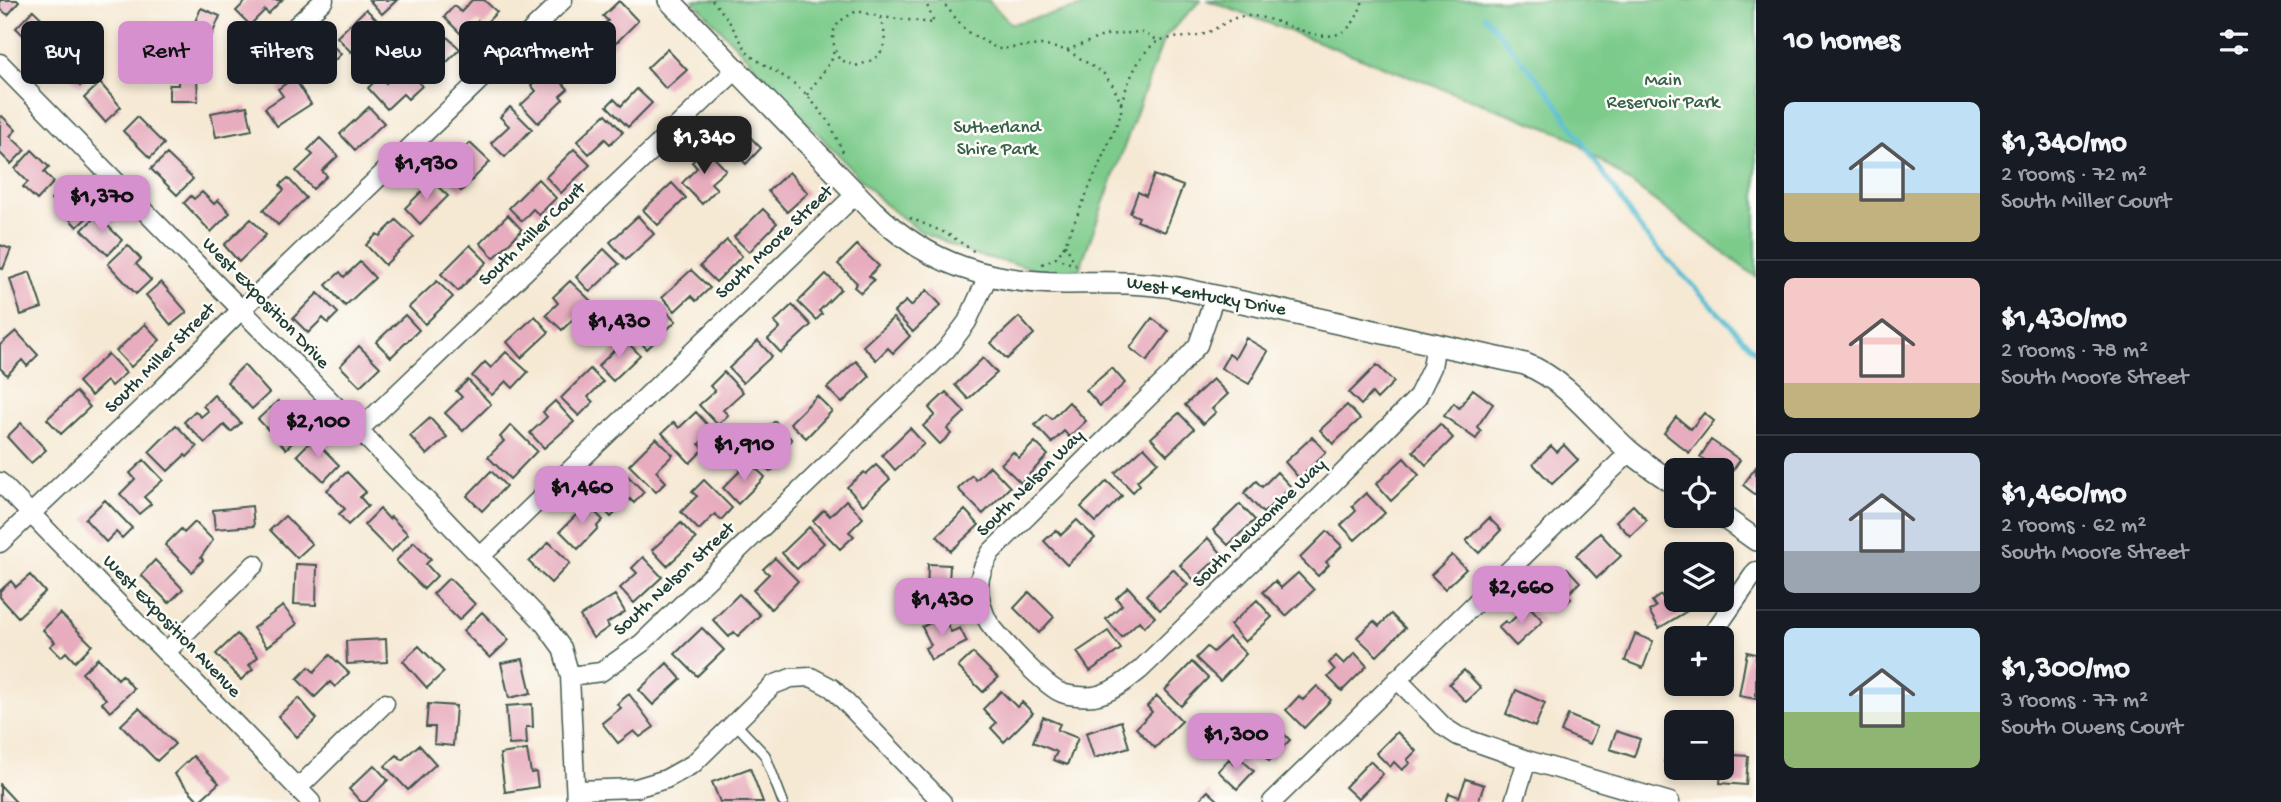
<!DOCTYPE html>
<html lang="en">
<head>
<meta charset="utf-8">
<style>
	:root { --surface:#171b24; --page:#20242c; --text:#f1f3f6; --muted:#9ea1a6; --line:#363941; --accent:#d690ce }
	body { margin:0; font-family:"Gochi Hand",sans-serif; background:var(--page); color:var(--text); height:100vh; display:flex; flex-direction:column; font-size:26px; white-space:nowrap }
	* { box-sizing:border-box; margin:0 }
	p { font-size:23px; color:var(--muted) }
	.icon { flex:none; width:38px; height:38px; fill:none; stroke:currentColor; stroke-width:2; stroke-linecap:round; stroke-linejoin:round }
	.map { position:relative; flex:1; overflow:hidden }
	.side { display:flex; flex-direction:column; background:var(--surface); width:525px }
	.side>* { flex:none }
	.guide { position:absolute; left:21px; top:21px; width:665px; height:63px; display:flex; gap:14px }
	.buttons { position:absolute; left:1664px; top:458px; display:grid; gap:14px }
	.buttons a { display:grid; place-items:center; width:70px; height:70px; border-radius:10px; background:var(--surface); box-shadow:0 4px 10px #0003; font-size:35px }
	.price { position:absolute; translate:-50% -60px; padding:0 16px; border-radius:14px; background:var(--accent); color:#111; font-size:23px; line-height:46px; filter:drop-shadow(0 2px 4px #0008) }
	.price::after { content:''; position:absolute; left:50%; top:42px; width:21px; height:16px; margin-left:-10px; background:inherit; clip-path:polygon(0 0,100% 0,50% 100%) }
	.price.selected { background:#222; color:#fff }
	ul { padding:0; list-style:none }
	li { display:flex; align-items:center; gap:21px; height:175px; padding:0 28px }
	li+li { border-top:2px solid var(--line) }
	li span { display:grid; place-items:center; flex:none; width:196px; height:140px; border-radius:10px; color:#555 }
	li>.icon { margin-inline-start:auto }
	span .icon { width:84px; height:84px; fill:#fffc; stroke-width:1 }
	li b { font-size:30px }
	h2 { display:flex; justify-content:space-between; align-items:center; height:84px; padding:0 28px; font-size:30px }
	.chip { padding:0 24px; border-radius:10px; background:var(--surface); box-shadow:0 4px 10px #0003; font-size:24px; line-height:63px }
	.chip.selected { background:var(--accent); color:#111 }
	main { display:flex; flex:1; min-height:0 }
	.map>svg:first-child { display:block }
	.green { fill:#7bcb8b; stroke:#4d8460; stroke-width:2 }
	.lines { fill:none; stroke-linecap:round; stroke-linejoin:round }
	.stream { stroke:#56bed3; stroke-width:4.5 }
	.building { fill:#e7acbe }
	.service-casing { stroke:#3f574c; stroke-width:12 }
	.minor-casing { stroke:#3f574c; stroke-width:21 }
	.tertiary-casing { stroke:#3f574c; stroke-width:24 }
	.path { stroke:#3f574c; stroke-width:2.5; stroke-dasharray:2 5; stroke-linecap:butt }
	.service { stroke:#fff; stroke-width:9 }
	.minor { stroke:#fff; stroke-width:18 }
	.tertiary { stroke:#fff; stroke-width:21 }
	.labels { text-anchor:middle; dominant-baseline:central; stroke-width:5; stroke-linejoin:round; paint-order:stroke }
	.park-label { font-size:19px; fill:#36604a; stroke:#fdfcf7 }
	.street-label { font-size:19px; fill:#1f3d34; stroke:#fdfcf7 }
</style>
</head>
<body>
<main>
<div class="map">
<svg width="1756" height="802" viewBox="0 0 1756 802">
	<rect width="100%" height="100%" fill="#fdfcf7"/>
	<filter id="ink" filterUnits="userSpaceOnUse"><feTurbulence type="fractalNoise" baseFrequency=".0143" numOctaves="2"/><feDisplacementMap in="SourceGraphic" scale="14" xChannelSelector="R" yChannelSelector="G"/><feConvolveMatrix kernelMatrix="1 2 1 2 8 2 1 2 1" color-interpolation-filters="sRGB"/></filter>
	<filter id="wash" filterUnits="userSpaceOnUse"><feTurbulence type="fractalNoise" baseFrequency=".00686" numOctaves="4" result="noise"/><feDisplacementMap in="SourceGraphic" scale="28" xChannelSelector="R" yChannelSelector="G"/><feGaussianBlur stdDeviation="1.57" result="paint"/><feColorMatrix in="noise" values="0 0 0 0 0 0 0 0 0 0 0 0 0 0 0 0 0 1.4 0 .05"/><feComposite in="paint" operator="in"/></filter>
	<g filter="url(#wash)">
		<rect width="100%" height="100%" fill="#f6e9d4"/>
		<!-- green -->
		<path class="green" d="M693 0H988L1011 24 1108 0H1201L1164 38 1079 270 1050 272 971 254 920 231 883 203Z
			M1207 0H1756V277L1568 136Z"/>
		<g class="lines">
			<!-- stream -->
			<path class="stream" d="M1484 15 1551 95 1644 234 1756 352"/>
		</g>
		<g id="blocks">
			<!-- building -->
			<path class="building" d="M0 0H17L19 2 8 15 0 9Z
				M247 0H282L268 14 265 10 250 25 236 11Z
				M369 0H397L382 14Z
				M472 0H484L497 12 483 26 478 21 463 36 444 17 454 6 461 12Z
				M619 1 638 21 612 47 597 31 608 21 603 16Z
				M201 8 220 16 204 53 185 44Z
				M366 9 380 23 351 52 337 37Z
				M33 10 61 37 43 55 16 28Z
				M586 32 601 47 585 63 590 68 577 80 558 60Z
				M444 34 460 49 432 77 416 62Z
				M326 39 341 54 312 82 297 67Z
				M65 43 94 72 80 86 64 71 60 75 47 62Z
				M667 49 687 70 666 89 647 68Z
				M178 61H205V78H197L198 101H169V85H178Z
				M404 67 422 86 408 99 403 94 387 109 368 88 380 76 386 83Z
				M549 68 568 89 560 96 563 99 538 123 521 105 536 91 531 85Z
				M294 78 311 104 277 126 265 108 283 96 278 89Z
				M100 83 121 107 105 122 84 98Z
				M637 89 652 103 628 127 607 106 614 99 621 106Z
				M247 106 252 130 216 137 211 113Z
				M369 107 384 123 355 150 340 134Z
				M510 107 532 129 505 157 491 143 509 126 500 117Z
				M606 114 623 132 610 144 605 139 589 154 577 141Z
				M2 116 16 130 10 136 25 150 11 164 0 153V118Z
				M137 117 164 144 150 158 123 131Z
				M735 122 761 148 746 164 719 137Z
				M320 138 338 156 322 171 327 176 313 189 296 171 313 155 308 150Z
				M470 143 490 162 461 191 447 177 459 165 454 159Z
				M574 149 590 165 561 193 546 177Z
				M706 149 726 170 711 183 717 189 702 204 682 183 697 168 692 162Z
				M32 150 49 167 44 172 54 182 37 200 23 187 28 182 15 169Z
				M167 154 193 179 177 195 151 169Z
				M789 172 808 193 787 212 768 191Z
				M1154 175 1183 186 1165 232 1137 221 1139 217 1130 213 1138 192 1146 196Z
				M288 178 306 198 278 225 263 210 284 190 280 185Z
				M538 179 556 198 539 215 533 209 522 221 509 208Z
				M432 181 448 196 420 224 405 208Z
				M68 183 94 211 77 227 51 199Z
				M672 183 686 198 658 225 643 210Z
				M202 192 214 204 218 200 230 213 211 232 184 203 191 196 194 199Z
				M763 209 777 223 749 252 734 237Z
				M97 215 122 240 108 255 82 230Z
				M508 215 522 230 494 258 480 243Z
				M638 216 654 234 626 260 610 242Z
				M251 219 266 235 239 262 224 245Z
				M396 220 414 237 385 265 366 245 377 234 380 236Z
				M727 240 742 256 716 282 700 266Z
				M0 245 11 249 3 269 0 268Z
				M128 245 141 259 136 264 151 280 136 294 108 264Z
				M470 245 487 262 458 291 441 274Z
				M857 245 879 266 869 276 874 280 861 293 854 287 857 283 838 264Z
				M604 249 619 264 590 292 576 277Z
				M360 262 375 278 345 306 326 285 340 272 344 277Z
				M691 270 710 288 696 301 691 296 675 311 662 297Z
				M30 272 42 308 21 315 10 279Z
				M826 274 841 289 819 311 822 314 816 320 798 302Z
				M437 281 453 297 425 324 409 307Z
				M570 281 591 301 562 330 546 315 558 303 553 297Z
				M161 282 187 312 171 325 146 295Z
				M927 290 941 305 913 332 894 312 906 301 911 306Z
				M318 293 338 313 328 323 323 318 308 333 293 318Z
				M792 305 811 325 781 353 768 339 780 328 774 322Z
				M661 306 676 321 647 349 632 334Z
				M405 315 419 330 391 357 376 342Z
				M535 316 549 332 521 358 507 342Z
				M1019 317 1034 334 1007 359 991 343Z
				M893 318 910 336 893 353 888 348 876 360 863 346Z
				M1152 318 1169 331 1147 361 1130 348Z
				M145 324 160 340 131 367 116 351Z
				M16 331 38 355 27 366 22 360 7 375 0 368V345Z
				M1246 338 1268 351 1249 384 1221 368 1229 354 1235 358Z
				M625 340 640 355 613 381 598 366Z
				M758 341 772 356 743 383 729 368Z
				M359 346 380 367 360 386 340 366Z
				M506 352 528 372 513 388 506 381 492 395 472 376 485 362 491 368Z
				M108 354 126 373 111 386 107 381 91 396 78 382Z
				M983 358 997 373 968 399 955 385Z
				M856 361 870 376 842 403 827 388Z
				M244 365 269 393 252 409 227 382Z
				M1377 365 1394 382 1377 399 1372 393 1361 405 1349 393Z
				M1112 368 1125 383 1100 406 1086 390Z
				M590 369 603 382 588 397 593 402 579 416 561 398Z
				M724 372 743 392 723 410 728 415 718 425 699 405 715 391 710 386Z
				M1213 379 1228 394 1212 409 1216 412 1203 424 1185 405Z
				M468 380 491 404 463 431 445 413 462 397 456 391Z
				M1473 389 1493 404 1477 427 1481 431 1476 439 1444 416 1454 403 1459 408Z
				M76 392 90 407 61 434 47 419Z
				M946 392 965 412 947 429 951 434 940 444 923 426 935 415 929 408Z
				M214 395 241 423 231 432 224 425 205 443 184 422 195 411 201 417 208 411 203 406Z
				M817 396 832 411 806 438 790 423Z
				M278 401 294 418 289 423 300 435 286 449 258 419Z
				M555 401 574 422 544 448 530 433 547 417 543 412Z
				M1069 402 1086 421 1069 437 1064 431 1052 443 1035 425 1046 414 1052 419Z
				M1347 405 1360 419 1333 444 1320 430Z
				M696 412 713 431 699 444 704 449 690 463 662 433 674 422 679 428Z
				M1179 413 1194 429 1167 455 1151 438Z
				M1704 413 1714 421 1689 453 1664 433 1676 417 1691 429Z
				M430 418 447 437 427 455 410 436Z
				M775 421 792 440 776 456 781 462 770 472 743 443 756 430 760 435Z
				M21 423 46 450 31 463 7 437Z
				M1440 424 1453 438 1426 465 1413 451Z
				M176 425 197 447 187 457 185 455 168 471 149 452Z
				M511 425 537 451 510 479 488 457 504 441 500 437Z
				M910 428 924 444 895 470 882 455Z
				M1312 437 1326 452 1299 478 1285 462Z
				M656 438 673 455 656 471 666 482 656 492 629 465Z
				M313 439 339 465 324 481 297 455Z
				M1711 440 1740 460 1729 476 1700 457Z
				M1035 442 1048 455 1021 483 1001 464 1013 452 1019 458Z
				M1564 445 1578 460 1552 484 1533 464 1551 446 1557 452Z
				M1144 447 1158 462 1137 481 1140 485 1133 492 1115 473Z
				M1404 458 1419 475 1391 501 1376 484Z
				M144 460 163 480 144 497 151 504 139 514 120 494 135 479 130 473Z
				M749 462 765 477 738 504 723 488Z
				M876 465 890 479 863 505 847 487 864 472 866 474Z
				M990 466 1010 487 983 514 958 489 972 475 976 480Z
				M1756 467V495L1743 485Z
				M491 471 506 486 482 511 467 496Z
				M347 472 366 492 360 497 368 506 348 525 339 514 345 509 327 490Z
				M1277 472 1291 487 1263 513 1244 493 1256 481 1262 487Z
				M627 475 644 492 634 503 630 499 611 517 592 498 610 481 616 487Z
				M704 480 732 508 721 520 715 514 699 530 681 512 697 496 692 492Z
				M1107 481 1122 496 1096 522 1081 507Z
				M1366 493 1385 513 1355 540 1341 525 1356 511 1352 506Z
				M105 500 132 528 122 538 116 532 106 542 85 519Z
				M846 500 863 518 849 532 854 536 840 549 813 521 824 510 830 516Z
				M587 504 603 520 597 526 598 528 578 549 560 531Z
				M1240 504 1255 520 1228 545 1213 530Z
				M1633 505 1647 520 1630 536 1616 521Z
				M252 506 254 526 215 529 213 510Z
				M380 509 389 519 391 517 408 534 391 552 364 525Z
				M965 510 979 525 951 551 937 536Z
				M285 516 312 544 297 558 270 530Z
				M1489 518 1501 530 1479 553 1466 541Z
				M1077 520 1095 538 1067 565 1044 541 1056 530 1061 535Z
				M195 522 213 540 201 557 203 560 192 572 165 545 181 529 184 533Z
				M681 523 696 539 667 566 652 550Z
				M809 527 824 543 797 569 782 553Z
				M1327 531 1342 546 1326 562 1329 565 1318 576 1300 558Z
				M1600 533 1621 556 1597 578 1576 555Z
				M1208 538 1222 554 1194 580 1180 565Z
				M414 542 431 559 426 564 437 576 424 589 396 561Z
				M549 542 570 563 551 583 529 562Z
				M1452 555 1466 569 1445 589 1431 575Z
				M643 557 662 577 634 603 620 588 637 573 632 568Z
				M775 558 798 581 771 609 753 590 769 574 763 569Z
				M155 560 183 589 169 603 141 575Z
				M296 564 317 565 316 605 294 604Z
				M928 564 950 565 948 600 927 599Z
				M1567 568 1580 582 1567 595 1571 599 1562 607 1545 589Z
				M1173 569 1188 585 1160 610 1146 595Z
				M1298 573 1314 590 1286 616 1263 592 1275 581 1281 588Z
				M30 575 45 592 18 617 0 597V591L11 581 16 587Z
				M449 578 475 604 459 620 433 594Z
				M1128 587 1155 617 1144 627 1139 621 1122 637 1106 619 1122 605 1116 598Z
				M1029 592 1054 617 1039 633 1014 608Z
				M739 594 760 615 738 636 734 632 729 637 713 620Z
				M615 595 625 612 607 623 609 627 593 638 580 616Z
				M1661 595 1665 602 1676 595V600H1688L1692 608 1659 628 1649 611 1656 607 1652 601Z
				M1257 600 1272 617 1245 642 1230 625Z
				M1528 605 1543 621 1516 646 1498 627 1505 621 1508 624Z
				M283 606 297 624 267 647 253 628Z
				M482 612 509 640 490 658 463 631Z
				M60 613 92 645 75 662 66 652 61 657 50 646 55 642 43 630Z
				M1391 614 1405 628 1377 656 1357 637 1374 621 1379 626Z
				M943 616 951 632 960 628 967 642 931 660 925 648 931 645 922 627Z
				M702 628 724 650 697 676 675 654Z
				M1108 631 1121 649 1090 671 1077 652Z
				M237 634 258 657 249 665 253 669 241 680 216 654Z
				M1635 634 1653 641 1643 668 1625 661Z
				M1229 637 1246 654 1220 681 1196 658 1207 647 1213 652Z
				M386 639 387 662 347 664 346 641Z
				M419 646 444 672 427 688 403 661Z
				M1747 652 1756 654V699L1739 696Z
				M973 653 998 678 983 692 958 667Z
				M1355 653 1367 666 1342 691 1328 677 1335 670 1329 663 1336 656 1344 664Z
				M330 655 349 673 335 687 330 682 315 697 297 679 309 667 314 672Z
				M98 658 118 679 122 675 134 689 110 712 102 703 106 699 82 673Z
				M523 659 531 693 509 698 501 663Z
				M1192 662 1208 678 1181 706 1165 690Z
				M667 663 681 679 653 705 639 690Z
				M1464 670 1481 688 1466 702 1449 684Z
				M1317 686 1331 700 1304 728 1286 710 1299 696 1303 700Z
				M1516 690 1545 703 1535 727 1506 714Z
				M1001 691 1017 707 1022 702 1033 713 1004 742 991 728 996 723 983 709Z
				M629 694 654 727 640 737 634 731 618 743 602 723 621 708 617 704Z
				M1157 696 1182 721 1155 748 1136 728 1152 712 1147 706Z
				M299 698 317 719 297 737 278 716Z
				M428 704 456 706 453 746 434 744 435 727H426Z
				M532 704 533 727H526L527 744 509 745 506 706Z
				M139 708 175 744 157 761 121 725Z
				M1568 715 1597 727 1590 744 1561 732Z
				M1043 717 1060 724 1057 730 1078 738 1067 765 1053 760 1057 752 1033 742Z
				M1121 721 1129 747 1094 758 1086 733Z
				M1276 726 1290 740 1269 761 1255 746Z
				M1616 731 1640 739 1634 757 1610 749Z
				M1397 732 1416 751 1407 760 1410 763 1402 770 1394 762 1390 767 1376 753Z
				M419 745 436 764 408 790 385 766 397 755 402 760Z
				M1671 745 1676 747V767L1664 762Z
				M527 750 531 773 536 772 538 787 505 792 500 754Z
				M1733 755 1748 756 1746 785 1720 783 1722 764H1732Z
				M193 756 219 783 199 801 174 774Z
				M1229 759 1235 765 1241 759 1254 771 1237 789 1218 771Z
				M1370 761 1383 774 1358 799 1345 787Z
				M374 765 388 780 366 802H361L349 789Z
				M750 768 763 802H720L712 782Z
				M1466 779 1484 785 1478 802H1446L1449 793 1459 797Z
				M0 785 16 802H0Z
				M1208 791 1220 802H1197Z"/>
		</g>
	</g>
	<g filter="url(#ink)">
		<use href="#blocks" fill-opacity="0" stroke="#3f574c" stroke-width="2"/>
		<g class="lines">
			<!-- service casing -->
			<g class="service-casing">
				<path id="service" d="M734 722 765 755 783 802"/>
			</g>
			<!-- minor casing -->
			<g class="minor-casing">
				<path id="minor" d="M0 63 359 430 543 622 562 648 570 676 576 802
					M243 65 266 54 324 0
					M1215 296 1198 345 1173 373 991 552C985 563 979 573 979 587 979 598 983 613 989 623 1000 638 1045 687 1062 693 1070 696 1085 697 1094 696 1112 693 1126 681 1140 670L1321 495 1417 398 1432 367 1436 343
					M359 430 736 70
					M0 482 311 802
					M0 543 161 390 242 309 563 0
					M481 556 856 194
					M1709 639 1756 571
					M166 652 255 564
					M570 676 601 672 642 643 946 350 967 322 989 274
					M1397 679 1444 727 1458 736 1527 760 1670 802
					M298 788 385 703
					M576 790 636 788 666 779 693 764 773 685 791 678 811 677 832 688 942 802
					M1272 802 1630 452
					M1514 802 1527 760"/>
			</g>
			<!-- tertiary casing -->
			<g class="tertiary-casing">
				<path id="tertiary" d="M669 0 873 211C928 264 989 283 1065 283 1104 283 1139 281 1178 288L1525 364C1568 381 1594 420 1628 450 1643 463 1660 474 1676 485
					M1722 516 1756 540"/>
			</g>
			<!-- path -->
			<path class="path" d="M712 0 727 18 749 55 791 81 807 95 829 122 844 154
				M941 0 966 31 998 49 1041 45 1066 50 1078 57 1104 74 1113 86 1121 103V114L1065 244 1057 258
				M881 17C889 45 885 59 855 66L839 59C828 33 831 24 857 11L881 17 934 23 925 0
				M1067 50 1106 35 1140 32 1160 41
				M807 95 832 59 834 50
				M1121 103C1128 83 1141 44 1165 39 1180 36 1193 39 1207 33 1220 27 1232 16 1246 16 1289 14 1343 71 1363 0
				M910 218 948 234 975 252
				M1065 244 1075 263
				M1042 264 1056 258 1078 266"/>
			<!-- service -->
			<use href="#service" class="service"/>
			<!-- minor -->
			<use href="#minor" class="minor"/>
			<!-- tertiary -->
			<use href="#tertiary" class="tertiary"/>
		</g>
	</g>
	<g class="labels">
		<!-- park labels -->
		<g class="park-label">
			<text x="1663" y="81">Main<tspan x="1663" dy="22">Reservoir Park</tspan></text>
			<text x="997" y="128">Sutherland<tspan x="997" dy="22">Shire Park</tspan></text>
		</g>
		<!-- street labels -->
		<g class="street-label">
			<text transform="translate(533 235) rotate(-44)">South Miller Court</text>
			<text transform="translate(775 243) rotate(-44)">South Moore Street</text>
			<text transform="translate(1206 297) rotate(10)">West Kentucky Drive</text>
			<text transform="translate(265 304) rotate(46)">West Exposition Drive</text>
			<text transform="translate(161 359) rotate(-45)">South Miller Street</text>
			<text transform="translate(1031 484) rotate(-45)">South Nelson Way</text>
			<text transform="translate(1260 524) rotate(-44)">South Newcombe Way</text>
			<text transform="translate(675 580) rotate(-43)">South Nelson Street</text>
			<text transform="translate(171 627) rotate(46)">West Exposition Avenue</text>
		</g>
	</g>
</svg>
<div class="buttons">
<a><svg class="icon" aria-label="locate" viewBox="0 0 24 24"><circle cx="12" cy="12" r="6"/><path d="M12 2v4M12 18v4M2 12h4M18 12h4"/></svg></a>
<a><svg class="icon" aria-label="layers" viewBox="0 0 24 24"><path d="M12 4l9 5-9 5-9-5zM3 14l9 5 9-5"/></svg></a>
<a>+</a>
<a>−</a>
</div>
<b class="price selected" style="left:704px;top:176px">$1,340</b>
<b class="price" style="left:426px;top:202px">$1,930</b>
<b class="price" style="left:102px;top:235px">$1,370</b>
<b class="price" style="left:619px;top:360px">$1,430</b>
<b class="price" style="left:318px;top:460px">$2,100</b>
<b class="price" style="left:744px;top:483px">$1,910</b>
<b class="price" style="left:582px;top:526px">$1,460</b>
<b class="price" style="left:1521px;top:626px">$2,660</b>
<b class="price" style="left:942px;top:638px">$1,430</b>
<b class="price" style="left:1236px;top:773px">$1,300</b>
<div class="guide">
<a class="chip">Buy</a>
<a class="chip selected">Rent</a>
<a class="chip">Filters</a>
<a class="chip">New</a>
<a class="chip">Apartment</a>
</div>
</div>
<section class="side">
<h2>10 homes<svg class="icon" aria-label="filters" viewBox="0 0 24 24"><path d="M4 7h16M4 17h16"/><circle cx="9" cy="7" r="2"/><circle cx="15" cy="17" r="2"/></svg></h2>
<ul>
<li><span style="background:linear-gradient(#bfe0f5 65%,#c2b280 0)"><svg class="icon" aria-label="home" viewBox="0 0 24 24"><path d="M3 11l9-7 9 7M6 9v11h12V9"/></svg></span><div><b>$1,340/mo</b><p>2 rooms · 72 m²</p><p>South Miller Court</p></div></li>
<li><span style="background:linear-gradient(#f6c9c9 75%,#c2b280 0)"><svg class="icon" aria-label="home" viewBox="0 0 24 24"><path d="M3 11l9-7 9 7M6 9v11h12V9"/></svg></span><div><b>$1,430/mo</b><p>2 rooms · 78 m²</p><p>South Moore Street</p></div></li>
<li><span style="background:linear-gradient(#c9d6e8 70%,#9aa5b1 0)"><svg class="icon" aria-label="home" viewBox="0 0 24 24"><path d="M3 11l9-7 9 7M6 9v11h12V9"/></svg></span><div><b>$1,460/mo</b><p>2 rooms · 62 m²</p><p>South Moore Street</p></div></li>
<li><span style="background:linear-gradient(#bfe0f5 60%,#8fb573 0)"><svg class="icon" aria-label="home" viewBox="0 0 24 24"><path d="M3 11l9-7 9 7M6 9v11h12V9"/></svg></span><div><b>$1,300/mo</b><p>3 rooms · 77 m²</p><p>South Owens Court</p></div></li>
</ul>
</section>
</main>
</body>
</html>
